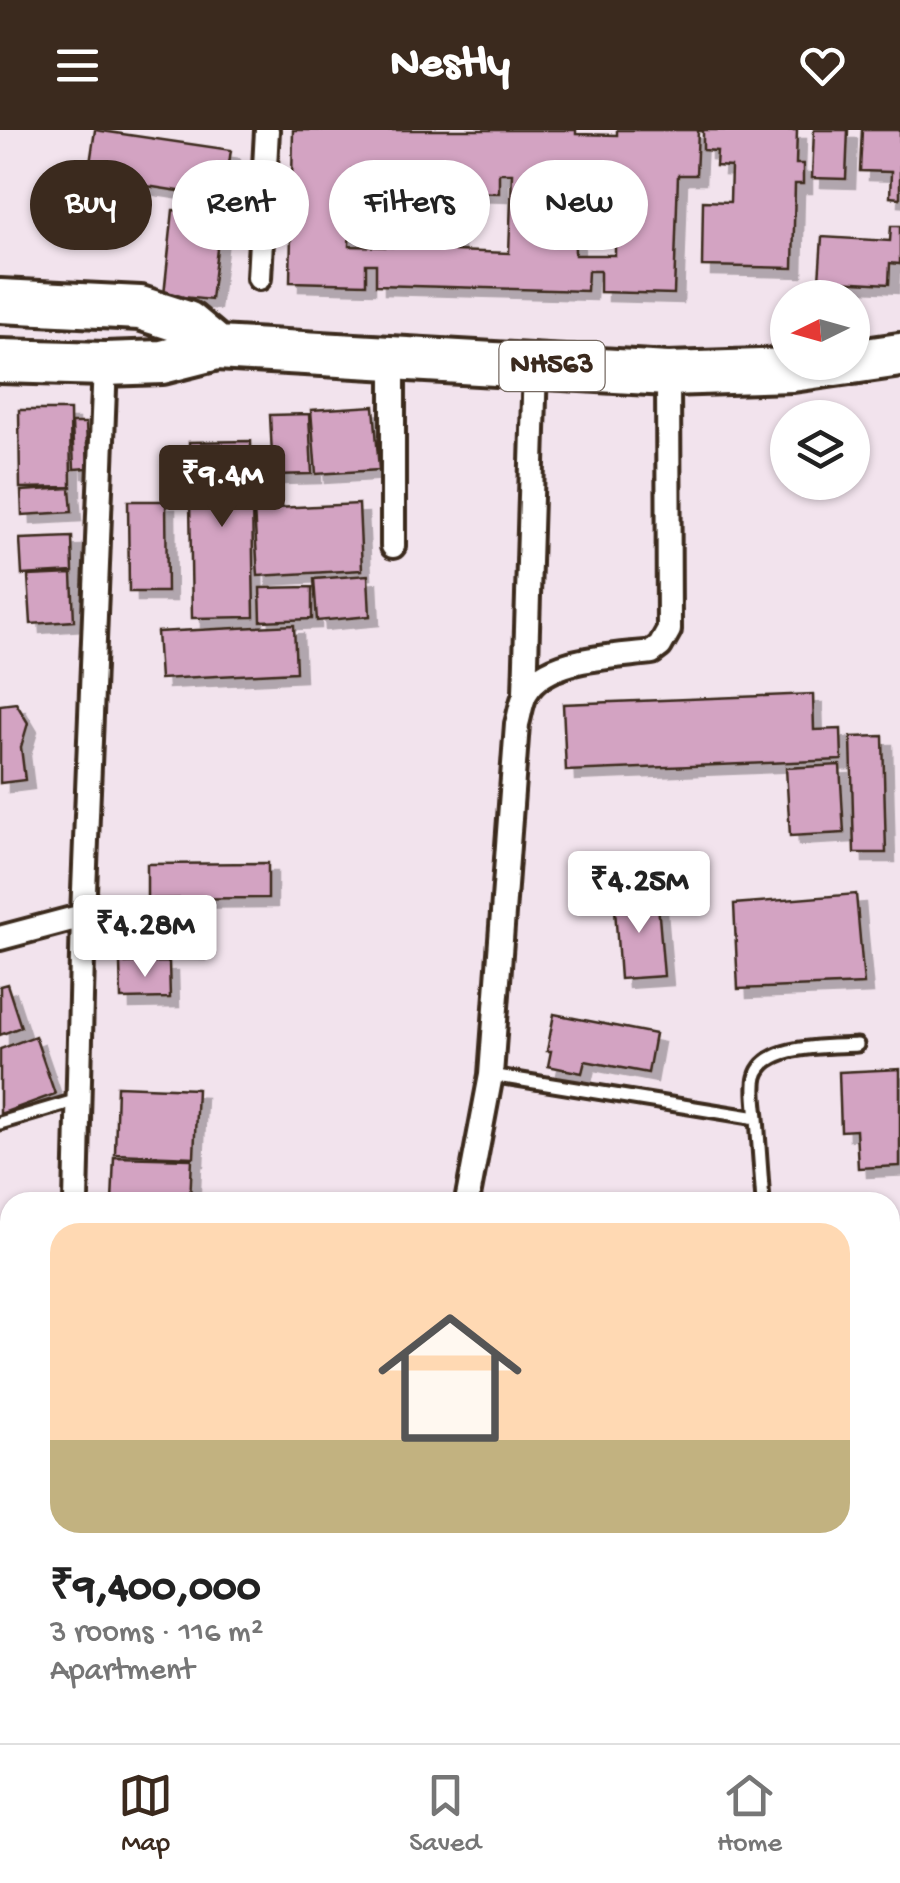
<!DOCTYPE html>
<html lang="en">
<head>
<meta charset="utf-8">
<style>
	:root { --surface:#fff; --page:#f6f6f6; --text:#222; --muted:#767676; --line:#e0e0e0; --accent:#3b2a1e }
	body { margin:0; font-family:"Gochi Hand",sans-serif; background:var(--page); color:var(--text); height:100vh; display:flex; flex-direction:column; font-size:38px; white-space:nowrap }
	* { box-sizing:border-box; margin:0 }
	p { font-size:32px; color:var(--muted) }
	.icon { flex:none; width:55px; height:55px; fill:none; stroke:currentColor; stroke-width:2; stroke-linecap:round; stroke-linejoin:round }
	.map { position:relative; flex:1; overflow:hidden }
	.side { position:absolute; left:0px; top:1062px; width:900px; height:552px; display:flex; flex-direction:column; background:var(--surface); border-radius:30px 30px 0 0; box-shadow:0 2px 8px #0004 }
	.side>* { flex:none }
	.banner { position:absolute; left:30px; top:30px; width:840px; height:90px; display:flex; gap:20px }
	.needle { width:65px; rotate:265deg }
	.controls { position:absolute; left:770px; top:150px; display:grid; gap:20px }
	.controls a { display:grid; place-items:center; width:100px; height:100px; border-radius:50%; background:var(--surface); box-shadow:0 2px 8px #0004; font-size:50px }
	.price { position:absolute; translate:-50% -85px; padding:0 22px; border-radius:10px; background:#fff; color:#222; font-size:32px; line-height:65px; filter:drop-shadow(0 2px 5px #0008) }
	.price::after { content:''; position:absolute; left:50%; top:60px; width:30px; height:22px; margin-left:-15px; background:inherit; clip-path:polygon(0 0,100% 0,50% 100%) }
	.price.on { background:var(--accent); color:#fff }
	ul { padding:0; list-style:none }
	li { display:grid; align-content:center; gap:20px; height:530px; padding:0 50px }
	li span { display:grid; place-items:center; height:310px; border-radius:30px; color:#555 }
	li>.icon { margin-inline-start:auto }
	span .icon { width:180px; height:180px; fill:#fffc; stroke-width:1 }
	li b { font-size:42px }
	.tag { padding:0 35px; border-radius:45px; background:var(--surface); box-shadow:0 2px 8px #0004; font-size:35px; line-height:90px }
	.tag.on { background:var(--accent); color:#fff }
	header { display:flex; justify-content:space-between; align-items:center; height:130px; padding:0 50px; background:var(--accent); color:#fff; font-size:45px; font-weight:800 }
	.dock { display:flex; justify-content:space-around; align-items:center; height:140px; border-top:2px solid var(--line); background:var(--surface); font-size:28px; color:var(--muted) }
	.dock a { display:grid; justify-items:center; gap:5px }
	.dock .on { color:var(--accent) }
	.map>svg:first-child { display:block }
	.green { fill:#c4e7a0; stroke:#80885f; stroke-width:2.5 }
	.building { fill:#d3a3c2; stroke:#3b2a1e; stroke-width:2.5; fill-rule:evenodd; filter:url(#shadow) }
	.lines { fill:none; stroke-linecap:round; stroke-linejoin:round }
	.lane-casing { stroke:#3b2a1e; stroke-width:19 }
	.street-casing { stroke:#3b2a1e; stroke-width:30 }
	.highway-casing { stroke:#3b2a1e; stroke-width:50 }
	.lane { stroke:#fff; stroke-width:11 }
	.street { stroke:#fff; stroke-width:22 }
	.highway { stroke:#fff; stroke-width:42 }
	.labels { text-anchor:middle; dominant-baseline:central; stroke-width:10; stroke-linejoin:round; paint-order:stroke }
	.shield { fill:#fff; stroke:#766a62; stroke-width:2.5 }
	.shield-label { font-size:30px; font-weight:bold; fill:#3b2a1e }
</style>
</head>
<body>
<header><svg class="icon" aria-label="menu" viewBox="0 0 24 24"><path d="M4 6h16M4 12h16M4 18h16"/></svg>Nestly<svg class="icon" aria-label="heart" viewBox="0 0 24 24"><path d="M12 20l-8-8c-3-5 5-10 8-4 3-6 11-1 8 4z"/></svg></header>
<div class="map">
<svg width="900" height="1613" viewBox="0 0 900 1613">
	<defs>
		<filter id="shadow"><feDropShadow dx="9" dy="9" stdDeviation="0" flood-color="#0004"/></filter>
	</defs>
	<rect width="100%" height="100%" fill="#f2e3ed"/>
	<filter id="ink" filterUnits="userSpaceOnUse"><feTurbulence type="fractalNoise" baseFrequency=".01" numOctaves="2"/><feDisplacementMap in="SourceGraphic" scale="20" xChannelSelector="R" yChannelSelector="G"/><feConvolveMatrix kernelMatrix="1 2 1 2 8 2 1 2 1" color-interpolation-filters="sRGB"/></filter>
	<g filter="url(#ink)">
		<!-- green -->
		<path class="green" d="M890 1480 900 1484V1613H260L262 1605H890Z"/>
		<!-- building -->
		<path class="building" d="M95 0 231 20 224 68 88 47Z
			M293 0H576V4L617 5V0H797L796 34H803V54H795L793 138 702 136 703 71 730 72 731 37 716 36 717 21 703 20V1H698L696 45H678L674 164 600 162V141H588L587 161 376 155V134H366V154L290 152ZM352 39 392 40 390 110H392V117L349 116ZM456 41 467 42 466 62 499 63V43H512L509 123 455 121ZM574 45 615 46V125H575Z
			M814 0H848L846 49 812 48Z
			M862 0H900V68L890 67 891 42 860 41Z
			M173 80 221 85 211 170 164 165Z
			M891 96H900V134L890 133 889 154 819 150 822 107 890 111Z
			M374 276 379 340 316 344 311 280Z
			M19 280H70L71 357 20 358Z
			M309 284 312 344 273 345 270 285Z
			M72 293H86L88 338 74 339Z
			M251 311 254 487 192 488 189 312Z
			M70 358 72 382 22 385 21 361Z
			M128 371H166L167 462H129Z
			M359 374 362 440 258 446 254 379Z
			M72 407 73 442 22 445 20 409Z
			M72 444 74 491 31 494 28 446Z
			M368 445 370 486 317 491 314 449Z
			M312 457V489L261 491 260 458Z
			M294 495 296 542 160 549 157 502Z
			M813 564 814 600 841 599 842 630 566 641 563 574Z
			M16 573 28 593 21 617 25 650 0 653V575Z
			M883 606 886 723H854L851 607Z
			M840 635 844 703 790 706 786 638Z
			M268 733V768L147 769V734Z
			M657 762 664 846 620 849 614 765Z
			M856 764 864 854 738 859 734 774Z
			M131 776 198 778 196 821 130 819Z
			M169 832 170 868 121 869 120 833Z
			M7 854 21 897 0 905V856Z
			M554 884 655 904 648 943 585 931 582 943 548 936 551 921H547Z
			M35 906 55 964 0 984V919Z
			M900 939V1036L858 1038 856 1000 841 1001 839 942Z
			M117 956 197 959 194 1027 115 1024Z
			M114 1027 192 1029 190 1072H112Z
			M900 1094V1240L890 1241V1095Z
			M0 1103 10 1201V1346L0 1347Z
			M890 1310H894L895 1342 900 1341V1387H896L897 1415H890Z
			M0 1487 10 1605 11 1613H0Z"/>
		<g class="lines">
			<!-- lane casing -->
			<g class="lane-casing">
				<path id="lane" d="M491 945 757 988 763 1072
					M757 988C756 975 753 959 756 947 765 913 828 917 857 915
					M0 993 78 970"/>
			</g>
			<!-- street casing -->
			<g class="street-casing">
				<path id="street" d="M259 148 267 0
					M393 416V226
					M525 564 535 235
					M0 808 83 786
					M76 1072 83 786 105 234
					M467 1072 491 945 517 594C520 584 521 572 526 563 546 527 614 527 652 522L660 516 669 500 668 244
					M56 1613V1605
					M252 1613 261 1605"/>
			</g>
			<!-- highway casing -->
			<g class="highway-casing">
				<path id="highway" d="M0 171 140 178 187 193 217 218
					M0 231 105 234 162 232 217 218 668 244 792 240 849 232
					M852 232 900 225"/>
			</g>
			<!-- lane -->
			<use href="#lane" class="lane"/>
			<!-- street -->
			<use href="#street" class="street"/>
			<!-- highway -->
			<use href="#highway" class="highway"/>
		</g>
	</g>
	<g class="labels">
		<!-- shield labels -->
		<rect class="shield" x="499.5" y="211" width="105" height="50" rx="8"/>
		<g class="shield-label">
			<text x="552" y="236">NH563</text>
		</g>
	</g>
</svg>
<div class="controls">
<a><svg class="needle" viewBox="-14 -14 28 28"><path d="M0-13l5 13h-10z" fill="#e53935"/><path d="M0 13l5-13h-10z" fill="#767676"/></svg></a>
<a><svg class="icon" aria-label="layers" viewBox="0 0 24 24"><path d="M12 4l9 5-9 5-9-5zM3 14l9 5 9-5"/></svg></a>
</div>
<b class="price on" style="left:222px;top:400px">₹9.4M</b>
<b class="price" style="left:639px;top:806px">₹4.25M</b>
<b class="price" style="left:145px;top:850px">₹4.28M</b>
<div class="banner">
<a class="tag on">Buy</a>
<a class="tag">Rent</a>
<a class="tag">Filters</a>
<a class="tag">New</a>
</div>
<section class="side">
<ul>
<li><span style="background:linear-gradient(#ffd9b3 70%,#c2b280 0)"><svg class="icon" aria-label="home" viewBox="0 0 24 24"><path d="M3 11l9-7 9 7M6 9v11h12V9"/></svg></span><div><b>₹9,400,000</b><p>3 rooms · 116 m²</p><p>Apartment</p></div></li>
</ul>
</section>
</div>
<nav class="dock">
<a class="on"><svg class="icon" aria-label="map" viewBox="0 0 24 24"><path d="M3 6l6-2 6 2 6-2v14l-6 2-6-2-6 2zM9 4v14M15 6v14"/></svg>Map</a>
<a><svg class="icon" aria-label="saved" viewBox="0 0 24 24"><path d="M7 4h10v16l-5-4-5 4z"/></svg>Saved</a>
<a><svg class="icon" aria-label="home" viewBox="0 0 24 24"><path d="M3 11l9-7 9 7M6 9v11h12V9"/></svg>Home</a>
</nav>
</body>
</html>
